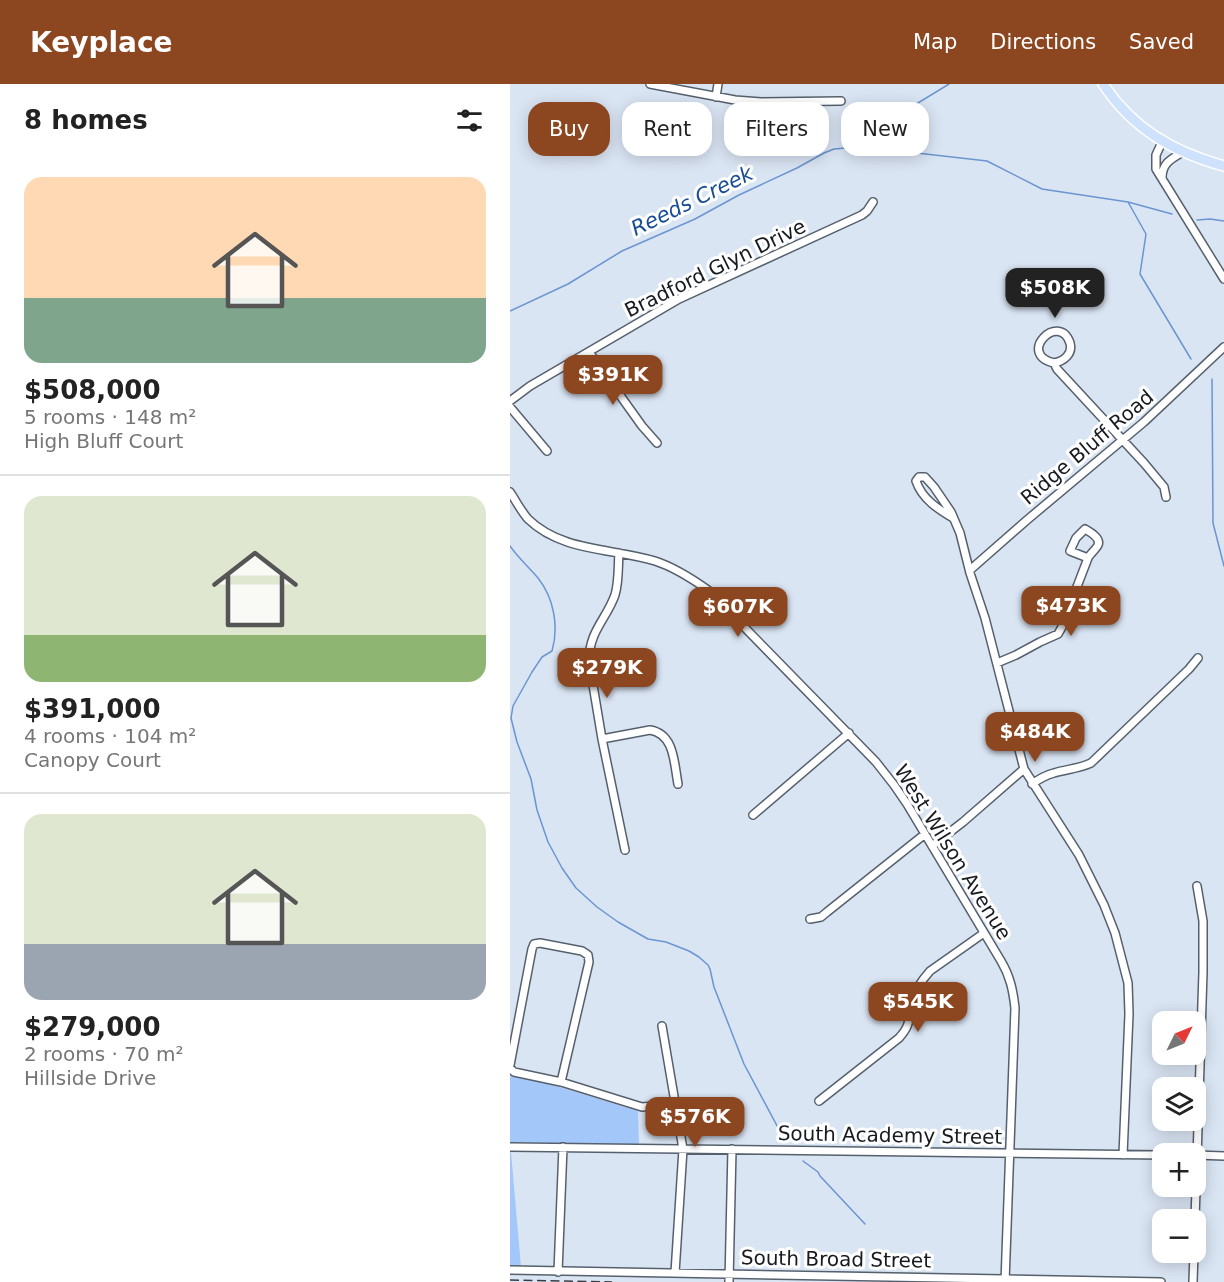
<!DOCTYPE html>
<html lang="en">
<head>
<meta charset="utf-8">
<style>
	:root { --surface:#fff; --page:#f2f2f2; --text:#222; --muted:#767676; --line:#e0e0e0; --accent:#8d4720 }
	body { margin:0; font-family:"DejaVu Sans",sans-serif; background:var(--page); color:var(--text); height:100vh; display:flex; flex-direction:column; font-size:22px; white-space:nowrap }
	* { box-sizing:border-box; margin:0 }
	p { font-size:20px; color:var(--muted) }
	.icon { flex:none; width:33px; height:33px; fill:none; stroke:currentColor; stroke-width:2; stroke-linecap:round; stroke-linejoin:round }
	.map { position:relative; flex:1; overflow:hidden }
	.panel { display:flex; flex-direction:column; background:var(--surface); width:510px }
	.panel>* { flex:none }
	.guide { position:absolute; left:18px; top:18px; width:570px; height:54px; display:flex; gap:12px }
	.needle { width:39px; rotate:47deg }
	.buttons { position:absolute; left:642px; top:927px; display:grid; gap:12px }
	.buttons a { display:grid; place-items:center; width:54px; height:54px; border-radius:12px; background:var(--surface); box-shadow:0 3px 15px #0003; font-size:30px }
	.price { position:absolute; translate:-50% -51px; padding:0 14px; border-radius:12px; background:var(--accent); color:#fff; font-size:20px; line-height:39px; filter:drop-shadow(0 2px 3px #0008) }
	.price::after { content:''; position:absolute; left:50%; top:36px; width:18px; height:14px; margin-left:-9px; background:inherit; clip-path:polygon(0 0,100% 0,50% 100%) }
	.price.current { background:#222; color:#fff }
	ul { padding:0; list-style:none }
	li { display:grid; align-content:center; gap:12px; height:318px; padding:0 24px }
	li+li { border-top:2px solid var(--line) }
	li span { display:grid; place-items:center; height:186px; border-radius:18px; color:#555 }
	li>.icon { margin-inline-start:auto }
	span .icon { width:108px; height:108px; fill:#fffc; stroke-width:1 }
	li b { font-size:26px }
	h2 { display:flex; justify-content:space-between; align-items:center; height:72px; padding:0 24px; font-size:26px }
	.pill { padding:0 21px; border-radius:18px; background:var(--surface); box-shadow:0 3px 15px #0003; font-size:21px; line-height:54px }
	.pill.current { background:var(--accent); color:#fff }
	header { display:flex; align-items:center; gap:36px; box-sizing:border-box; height:84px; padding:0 30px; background:var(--accent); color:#fff }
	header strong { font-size:28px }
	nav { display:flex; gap:33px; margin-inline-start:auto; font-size:21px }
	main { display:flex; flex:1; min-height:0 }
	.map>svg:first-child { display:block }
	.green { fill:#a3c7f9 }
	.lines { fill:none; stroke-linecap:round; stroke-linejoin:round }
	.stream { stroke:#6b95d0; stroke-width:1.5 }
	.minor-casing { stroke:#56606d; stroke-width:10 }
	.major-casing { stroke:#fff; stroke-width:12 }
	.minor { stroke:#fff; stroke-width:7 }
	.major { stroke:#cee2fe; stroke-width:9 }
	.rail { stroke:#383d44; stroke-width:1.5; stroke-dasharray:9 4.5; stroke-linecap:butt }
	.labels { text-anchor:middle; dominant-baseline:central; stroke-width:6; stroke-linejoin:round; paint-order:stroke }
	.street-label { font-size:20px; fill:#171a20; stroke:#fff }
	.water-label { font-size:21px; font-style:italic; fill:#184d94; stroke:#fff }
</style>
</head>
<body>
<header>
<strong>Keyplace</strong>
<nav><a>Map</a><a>Directions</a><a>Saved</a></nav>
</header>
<main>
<section class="panel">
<h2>8 homes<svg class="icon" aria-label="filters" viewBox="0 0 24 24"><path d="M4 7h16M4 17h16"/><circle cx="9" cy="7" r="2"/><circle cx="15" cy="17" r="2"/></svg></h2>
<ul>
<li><span style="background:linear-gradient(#ffd9b3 65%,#7fa58c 0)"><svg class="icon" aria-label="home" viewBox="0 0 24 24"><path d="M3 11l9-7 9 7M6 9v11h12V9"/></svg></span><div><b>$508,000</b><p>5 rooms · 148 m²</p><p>High Bluff Court</p></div></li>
<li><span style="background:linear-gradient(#dfe7d0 75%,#8fb573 0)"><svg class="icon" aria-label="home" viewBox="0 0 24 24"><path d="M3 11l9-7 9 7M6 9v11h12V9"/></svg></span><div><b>$391,000</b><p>4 rooms · 104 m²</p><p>Canopy Court</p></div></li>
<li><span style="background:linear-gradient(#dfe7d0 70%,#9aa5b1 0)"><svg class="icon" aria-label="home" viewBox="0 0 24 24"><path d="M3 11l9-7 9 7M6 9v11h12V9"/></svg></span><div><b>$279,000</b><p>2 rooms · 70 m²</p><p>Hillside Drive</p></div></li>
</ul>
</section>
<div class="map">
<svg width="714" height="1198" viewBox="0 0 714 1198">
	<rect width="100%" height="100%" fill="#dae5f4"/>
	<!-- green -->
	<path class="green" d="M0 988 128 1027 129 1061 0 1058Z
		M0 1068H1L11 1183 0 1182Z"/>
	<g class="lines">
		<!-- stream -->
		<path class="stream" d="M337 64 354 63 477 77 532 105 618 118 662 130
			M618 118 636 150 630 190 681 275
			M687 136 700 135 714 137
			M0 227 58 200 112 167 185 135 229 111 287 84 314 69 324 65 336 64 344 58 439 0
			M702 295 703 439 714 482
			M0 462C8 474 19 483 28 494 44 514 49 543 42 567L32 573 22 588 3 622 1 634 7 658 21 695 27 726 38 758 52 784 66 804 87 823 108 838 138 855 156 858 179 867 189 873 198 881 200 885 204 903 234 980 273 1053
			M293 1077 308 1088 310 1092 355 1140"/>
		<!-- minor casing -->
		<g class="minor-casing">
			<path id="minor" d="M140 0 225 16 251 18 331 17
				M206 13 208 0
				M652 58 646 71V85L714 195
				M652 94C652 79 661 75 673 68
				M79 268 132 342 147 359
				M544 279C554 277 563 270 560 259 549 227 506 270 544 279L547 285 634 379 654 403 656 413
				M0 317 20 302 169 215 352 131 357 127 363 118
				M0 323 37 367
				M0 408C6 417 11 427 18 435 52 468 102 464 145 477 164 483 181 494 198 506L366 678 384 701 397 720 491 877C500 892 503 906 505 924L495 1198
				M443 434C428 425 412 415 406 397L409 393H415L424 403 441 428 450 449 460 489 475 534 514 685 569 771 594 821 605 849 618 899 619 930 613 1071
				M575 445C580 448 591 454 588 461 587 464 580 470 578 474L560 467 566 454Z
				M109 469C108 482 109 498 105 511 96 536 79 547 79 577L92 655 115 766
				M460 486 517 436 634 338 714 263
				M487 579 506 571 530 558 548 550 557 534 560 521 578 474
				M92 655 140 646C165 650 164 680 168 700
				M522 700C529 695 536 691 544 689 557 685 568 685 581 679L679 585 688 574
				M243 731 339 649
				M422 762 453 738 514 685
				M300 835 311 833 317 828 415 750
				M152 942 173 1065 165 1189
				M0 981 22 865 24 860 30 859 72 867 78 871 79 878 51 998
				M0 984 4 988 51 998 132 1023 166 1020
				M309 1017 389 954C402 940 398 934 402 917 405 906 412 896 420 887L474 849
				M0 1063 652 1071
				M686 1071 714 1072
				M685 1136 693 888V837L687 802
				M0 1186 651 1198
				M48 1188 53 1063
				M219 1198 222 1065
				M683 1198 684 1168"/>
		</g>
		<!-- major casing -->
		<g class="major-casing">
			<path id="major" d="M593 0C623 45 663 68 714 82"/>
		</g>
		<!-- minor -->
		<use href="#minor" class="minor"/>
		<!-- major -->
		<use href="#major" class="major"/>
		<!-- rail -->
		<path class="rail" d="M0 1196 102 1198"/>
	</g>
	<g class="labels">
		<!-- street labels -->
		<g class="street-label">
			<text transform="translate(205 184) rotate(-26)">Bradford Glyn Drive</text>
			<text transform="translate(577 363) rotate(-40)">Ridge Bluff Road</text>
			<text transform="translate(443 768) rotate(58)">West Wilson Avenue</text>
			<text transform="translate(380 1051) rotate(1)">South Academy Street</text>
			<text transform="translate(326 1175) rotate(1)">South Broad Street</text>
		</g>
		<!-- water labels -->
		<g class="water-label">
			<text transform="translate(182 117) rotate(-26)">Reeds Creek</text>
		</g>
	</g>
</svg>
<div class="buttons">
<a><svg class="needle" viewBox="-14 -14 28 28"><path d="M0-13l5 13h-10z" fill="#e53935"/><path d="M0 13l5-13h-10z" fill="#767676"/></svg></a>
<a><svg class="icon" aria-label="layers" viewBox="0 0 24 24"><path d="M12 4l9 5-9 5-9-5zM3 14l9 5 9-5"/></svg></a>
<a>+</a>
<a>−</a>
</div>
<b class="price current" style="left:545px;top:235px">$508K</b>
<b class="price" style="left:103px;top:322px">$391K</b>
<b class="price" style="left:561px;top:553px">$473K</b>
<b class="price" style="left:228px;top:554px">$607K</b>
<b class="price" style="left:97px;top:615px">$279K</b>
<b class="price" style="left:525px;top:679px">$484K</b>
<b class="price" style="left:408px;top:949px">$545K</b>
<b class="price" style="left:185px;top:1064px">$576K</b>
<div class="guide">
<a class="pill current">Buy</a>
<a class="pill">Rent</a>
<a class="pill">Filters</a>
<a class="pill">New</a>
</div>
</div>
</main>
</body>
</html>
